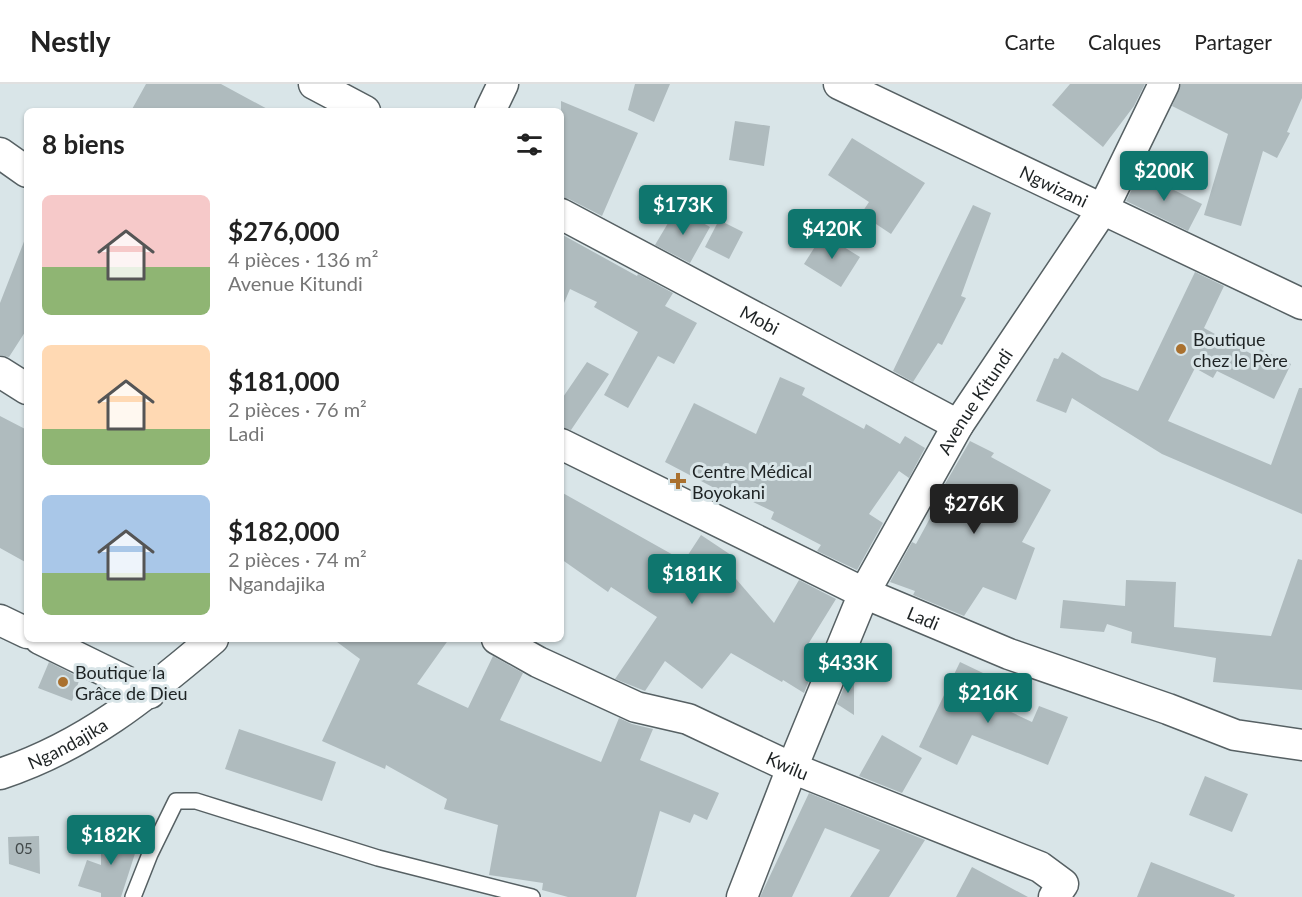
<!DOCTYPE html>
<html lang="fr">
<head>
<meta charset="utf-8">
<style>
	:root { --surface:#fff; --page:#f6f6f6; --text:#222; --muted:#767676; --line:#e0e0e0; --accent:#0f766e }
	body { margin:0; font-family:Lato,sans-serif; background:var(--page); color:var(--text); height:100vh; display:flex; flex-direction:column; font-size:22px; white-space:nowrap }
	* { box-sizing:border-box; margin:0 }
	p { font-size:20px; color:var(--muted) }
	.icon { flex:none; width:33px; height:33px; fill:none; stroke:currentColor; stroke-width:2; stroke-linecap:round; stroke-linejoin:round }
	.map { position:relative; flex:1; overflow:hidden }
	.side { position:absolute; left:24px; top:24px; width:540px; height:534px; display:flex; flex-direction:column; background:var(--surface); border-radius:9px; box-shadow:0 2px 4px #0004 }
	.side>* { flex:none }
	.price { position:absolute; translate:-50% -51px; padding:0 14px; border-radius:6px; background:var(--accent); color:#fff; font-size:20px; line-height:39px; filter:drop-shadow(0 2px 3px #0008) }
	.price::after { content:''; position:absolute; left:50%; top:36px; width:18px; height:14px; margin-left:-9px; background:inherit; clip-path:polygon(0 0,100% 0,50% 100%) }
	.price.active { background:#222; color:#fff }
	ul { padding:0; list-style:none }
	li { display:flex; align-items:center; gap:18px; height:150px; padding:0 18px }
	li span { display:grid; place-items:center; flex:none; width:168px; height:120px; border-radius:9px; color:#555 }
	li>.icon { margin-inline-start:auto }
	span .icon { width:72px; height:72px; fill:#fffc; stroke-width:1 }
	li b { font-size:26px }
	h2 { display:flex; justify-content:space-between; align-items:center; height:72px; padding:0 18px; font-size:26px }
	header { display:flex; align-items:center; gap:36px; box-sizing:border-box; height:84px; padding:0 30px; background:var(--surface); border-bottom:2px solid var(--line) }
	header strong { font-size:28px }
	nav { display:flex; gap:33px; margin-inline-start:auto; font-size:21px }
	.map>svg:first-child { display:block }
	.building { fill:#afbbbe }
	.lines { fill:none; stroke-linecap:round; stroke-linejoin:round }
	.lane-casing { stroke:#566063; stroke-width:18 }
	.street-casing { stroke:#566063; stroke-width:33 }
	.lane { stroke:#fff; stroke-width:15 }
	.street { stroke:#fff; stroke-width:30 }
	.poi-dot { fill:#aa712f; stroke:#d9e5e8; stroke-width:2 }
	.labels { text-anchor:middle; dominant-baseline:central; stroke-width:6; stroke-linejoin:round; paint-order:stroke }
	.number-label { font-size:15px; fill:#42494a }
	.street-label { font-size:18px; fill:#1e2324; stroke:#d9e5e8 }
	.poi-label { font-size:18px; fill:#1e2324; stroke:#d9e5e8; text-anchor:start }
</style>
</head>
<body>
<header>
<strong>Nestly</strong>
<nav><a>Carte</a><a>Calques</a><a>Partager</a></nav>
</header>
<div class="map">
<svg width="1302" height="813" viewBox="0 0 1302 813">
	<rect width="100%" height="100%" fill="#d9e5e8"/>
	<!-- building -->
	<path class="building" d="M146 0H221L271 27H131Z
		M635 0H670L654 38 628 26Z
		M1070 0H1145L1134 22 1103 63 1052 21Z
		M1181 0H1302V14L1287 48 1290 49 1277 74 1263 67 1241 142 1204 131 1228 50 1172 22Z
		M561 17 638 49 602 132 569 115 561 113Z
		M735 37 770 42 764 82 729 76Z
		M852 54 925 99 891 150 861 130 869 118 828 91Z
		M1140 89 1202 120 1188 147 1126 117Z
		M973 121 991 129 961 212 966 214 942 261 938 259 913 298 893 287Z
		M677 124 710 143 690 179 655 161Z
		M719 136 743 148 729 175 705 163Z
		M561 150 637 192 638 190 673 209 665 222 697 239 674 280 658 272 628 324 604 311 638 248 594 223 597 218 570 205 561 226Z
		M823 150 860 173 841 203 804 180Z
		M25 155H27V245L9 273 0 271V219Z
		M1195 188 1224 202 1204 244 1257 273 1260 265 1291 280 1274 315 1217 287 1213 294 1195 284 1168 337 1271 381 1299 304H1302V430L1162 370 1072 314 1066 329 1036 317 1054 274 1058 275 1062 268 1102 293 1138 307Z
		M587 278 609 290 571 346 561 343V316Z
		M780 293 805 304 802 311 864 345 866 340 900 360 905 352 925 364 909 394 899 387 869 430 883 439 857 486 817 467 821 461 771 435 774 428 722 403 720 407 665 378 694 319 756 350Z
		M0 332 27 346V479L0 464Z
		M970 357 994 369 991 373 1051 406 1022 458 1035 464 1016 516 983 503 964 532 913 511 915 507 890 498 912 458 916 460 941 414 938 412Z
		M561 408 684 477 701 451 731 471 724 481 774 539 799 496 836 515 807 562H823L804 609 783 596 782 598 731 569 702 605 665 577 645 607 615 595 657 533 611 503 608 508 561 475Z
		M1298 475 1302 476V606L1213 598 1216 574 1131 559 1132 548 1107 540 1104 548 1060 544 1063 516 1125 522 1126 496 1176 498 1174 543 1271 552Z
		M333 555H449L417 600 468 624 493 572 523 589 500 636 601 678 619 634 632 640 653 645 640 676 719 709 707 736 694 730 690 739 660 727 636 813H568L542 806 543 799 489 791 498 741 444 725 447 715 386 681 385 685 322 657 360 575Z
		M49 578 80 594 72 617 38 604Z
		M960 578 983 589 973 610 1032 638 1039 622 1068 633 1048 681 972 651 957 681 919 663Z
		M854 579V631L837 620Z
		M239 645 336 678 322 717 225 685Z
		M882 651 922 674 902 709 859 692Z
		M1205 692 1248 710 1232 748 1189 731Z
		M809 709 925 756 889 813H850L880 766 825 744 792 813H760Z
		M101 751H141L121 813H101V809L78 802 87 776 101 781Z
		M39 752 40 790 9 780 8 753Z
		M1151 778 1235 811 1234 813H1137Z
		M972 783 1028 813H956Z"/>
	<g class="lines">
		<!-- lane casing -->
		<g class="lane-casing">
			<path id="lane" d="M133 813 150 770 176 717H196L378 774 532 813"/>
		</g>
		<!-- street casing -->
		<g class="street-casing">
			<g id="street">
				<path d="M314 0 365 27"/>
				<path id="s1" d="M839 0 1302 220"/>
				<path d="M490 27 503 0"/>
				<path d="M0 69 27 88"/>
				<path id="s2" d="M561 130 958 341"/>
				<path d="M0 288 27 305"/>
				<path id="s3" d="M561 360 864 509 1009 570 1168 625 1235 651 1302 661"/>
				<path d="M0 536 27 549"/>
				<path d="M40 555 150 609"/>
				<path id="s4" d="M497 555 538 578 636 623 688 635 792 684 1040 783 1063 800 1054 813"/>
				<path id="s5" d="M0 690C85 662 146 612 213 555"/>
				<path id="s6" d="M742 813 792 684 864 509 958 341 1103 125 1164 0"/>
			</g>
		</g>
		<!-- lane -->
		<use href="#lane" class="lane"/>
		<!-- street -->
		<use href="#street" class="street"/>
	</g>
	<!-- markers -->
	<g class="poi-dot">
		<circle cx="1181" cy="265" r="6"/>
		<path d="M675 388h6v6h6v6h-6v6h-6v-6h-6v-6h6z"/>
		<circle cx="63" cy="598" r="6"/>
	</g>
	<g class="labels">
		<!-- number labels -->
		<g class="number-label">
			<text x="24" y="764">05</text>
		</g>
		<!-- street labels -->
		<g class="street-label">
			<text stroke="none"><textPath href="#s1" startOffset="238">Ngwizani</textPath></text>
			<text stroke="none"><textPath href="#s2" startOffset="225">Mobi</textPath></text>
			<text stroke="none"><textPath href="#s6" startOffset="549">Avenue Kitundi</textPath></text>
			<text stroke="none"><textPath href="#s3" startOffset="402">Ladi</textPath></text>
			<text stroke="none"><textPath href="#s5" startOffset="74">Ngandajika</textPath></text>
			<text stroke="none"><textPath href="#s4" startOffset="318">Kwilu</textPath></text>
		</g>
		<!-- poi labels -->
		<g class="poi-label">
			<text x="1193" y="255">Boutique<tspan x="1193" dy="21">chez le Père</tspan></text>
			<text x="692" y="387">Centre Médical<tspan x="692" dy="21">Boyokani</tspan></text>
			<text x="75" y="588">Boutique la<tspan x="75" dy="21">Grâce de Dieu</tspan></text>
		</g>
	</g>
</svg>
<b class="price" style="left:1164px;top:118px">$200K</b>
<b class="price" style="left:683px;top:152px">$173K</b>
<b class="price" style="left:832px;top:176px">$420K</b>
<b class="price active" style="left:974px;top:451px">$276K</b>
<b class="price" style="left:692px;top:521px">$181K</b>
<b class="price" style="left:848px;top:610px">$433K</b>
<b class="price" style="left:988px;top:640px">$216K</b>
<b class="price" style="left:111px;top:782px">$182K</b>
<section class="side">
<h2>8 biens<svg class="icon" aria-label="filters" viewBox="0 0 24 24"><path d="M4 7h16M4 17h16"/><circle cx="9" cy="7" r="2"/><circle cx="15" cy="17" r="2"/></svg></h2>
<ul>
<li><span style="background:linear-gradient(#f6c9c9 60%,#8fb573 0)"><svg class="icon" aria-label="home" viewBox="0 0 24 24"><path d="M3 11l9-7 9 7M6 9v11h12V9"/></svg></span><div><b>$276,000</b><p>4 pièces · 136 m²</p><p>Avenue Kitundi</p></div></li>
<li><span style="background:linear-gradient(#ffd9b3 70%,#8fb573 0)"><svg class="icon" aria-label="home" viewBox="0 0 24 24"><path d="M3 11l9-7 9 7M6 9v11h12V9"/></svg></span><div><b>$181,000</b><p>2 pièces · 76 m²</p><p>Ladi</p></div></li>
<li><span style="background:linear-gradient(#a9c7e8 65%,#8fb573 0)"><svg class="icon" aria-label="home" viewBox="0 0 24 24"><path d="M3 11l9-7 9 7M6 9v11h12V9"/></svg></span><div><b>$182,000</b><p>2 pièces · 74 m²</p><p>Ngandajika</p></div></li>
</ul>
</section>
</div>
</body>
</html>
